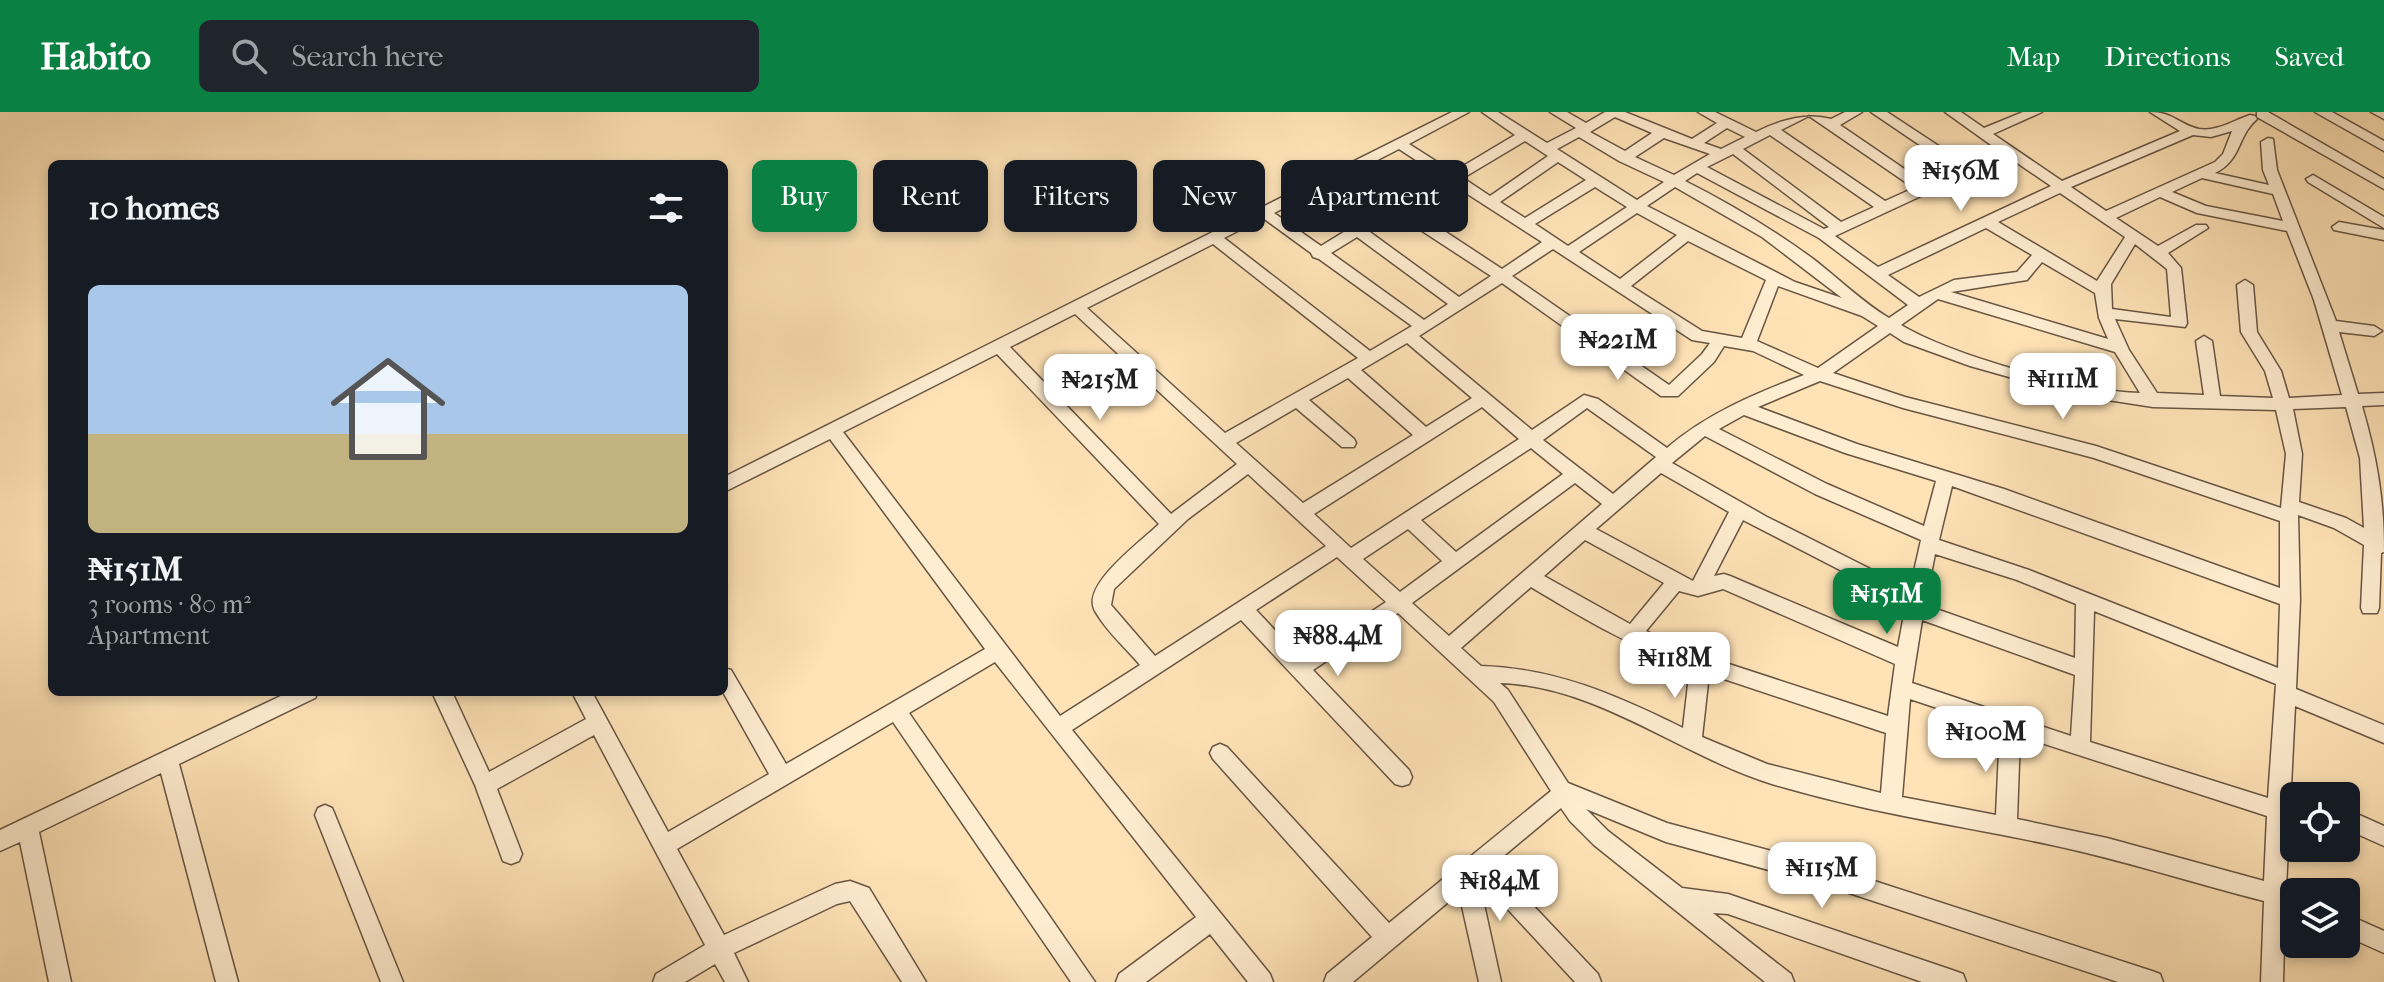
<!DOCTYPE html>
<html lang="en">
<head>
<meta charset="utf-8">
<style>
	:root { --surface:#171b24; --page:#20242c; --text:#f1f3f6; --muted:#9ea1a6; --line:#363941; --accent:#0b8043 }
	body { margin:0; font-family:"IM FELL French Canon",serif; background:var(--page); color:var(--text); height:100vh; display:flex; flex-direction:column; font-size:30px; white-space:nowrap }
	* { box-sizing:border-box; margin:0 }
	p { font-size:26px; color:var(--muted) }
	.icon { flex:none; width:44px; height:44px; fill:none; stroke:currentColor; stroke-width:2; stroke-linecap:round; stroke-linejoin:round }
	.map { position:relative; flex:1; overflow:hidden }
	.sheet { position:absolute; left:48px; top:48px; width:680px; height:536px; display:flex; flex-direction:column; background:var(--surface); border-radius:12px; box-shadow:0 4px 12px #0003 }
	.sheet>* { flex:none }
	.hud { position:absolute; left:752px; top:48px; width:760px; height:72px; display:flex; gap:16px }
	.tools { position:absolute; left:2280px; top:670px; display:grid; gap:16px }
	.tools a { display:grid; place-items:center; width:80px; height:80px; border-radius:12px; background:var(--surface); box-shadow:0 4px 12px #0003; font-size:40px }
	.price { position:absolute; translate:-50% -68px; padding:0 18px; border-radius:16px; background:#fff; color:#222; font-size:26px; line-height:52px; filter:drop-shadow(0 2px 4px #0008) }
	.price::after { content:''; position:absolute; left:50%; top:48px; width:24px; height:18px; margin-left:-12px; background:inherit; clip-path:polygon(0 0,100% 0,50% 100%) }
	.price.on { background:var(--accent); color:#fff }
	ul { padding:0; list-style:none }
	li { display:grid; align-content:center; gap:16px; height:424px; padding:0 40px }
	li+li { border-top:2px solid var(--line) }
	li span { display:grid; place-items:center; height:248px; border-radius:12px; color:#555 }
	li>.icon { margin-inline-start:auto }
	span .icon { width:144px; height:144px; fill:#fffc; stroke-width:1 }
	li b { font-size:34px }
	h2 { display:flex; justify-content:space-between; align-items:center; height:96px; padding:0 40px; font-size:34px }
	.tag { padding:0 28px; border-radius:12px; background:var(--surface); box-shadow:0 4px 12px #0003; font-size:28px; line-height:72px }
	.tag.on { background:var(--accent); color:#fff }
	header { display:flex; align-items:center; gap:48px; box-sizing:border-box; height:112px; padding:0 40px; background:var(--accent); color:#fff }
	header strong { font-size:38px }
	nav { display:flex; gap:44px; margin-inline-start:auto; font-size:28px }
	.search { width:560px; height:72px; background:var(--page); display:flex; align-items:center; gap:20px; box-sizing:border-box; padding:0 28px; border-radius:12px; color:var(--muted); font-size:30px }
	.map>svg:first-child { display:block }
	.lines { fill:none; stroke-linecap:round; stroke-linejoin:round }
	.minor-casing { stroke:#675543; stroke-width:3 }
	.minor { fill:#ffedd0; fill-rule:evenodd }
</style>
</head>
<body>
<header>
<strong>Habito</strong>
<div class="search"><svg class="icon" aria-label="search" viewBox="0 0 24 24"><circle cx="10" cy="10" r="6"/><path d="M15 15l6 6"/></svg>Search here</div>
<nav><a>Map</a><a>Directions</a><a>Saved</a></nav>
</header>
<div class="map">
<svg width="2384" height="870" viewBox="0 0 2384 870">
	<rect width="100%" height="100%" fill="#ffe3b7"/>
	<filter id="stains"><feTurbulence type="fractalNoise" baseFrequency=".0025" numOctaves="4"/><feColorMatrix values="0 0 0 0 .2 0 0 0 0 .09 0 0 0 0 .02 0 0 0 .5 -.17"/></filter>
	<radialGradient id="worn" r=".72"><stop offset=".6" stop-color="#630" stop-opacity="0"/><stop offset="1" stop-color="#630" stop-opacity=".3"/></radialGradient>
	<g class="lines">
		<!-- minor casing -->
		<g class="minor-casing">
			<path id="minor" d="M1452 0H1469L1409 32 1453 60 1515 23 1482 0H1498L1547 31 1576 16 1550 0H1567L1586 11 1605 0H1625L1692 27 1717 11 1698 0H1715L1756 20C1780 8 1806 0 1831 7L1845 0H1862L1840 13 1925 71 1955 57 1871 0H1887L1966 52 1998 38 1945 0H1961L1984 16 2023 0H2042L1993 22 2062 69 2180 19 2150 0C2173 0 2180 13 2199 17 2217 20 2234 8 2250 3L2255 4 2257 7C2237 24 2242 48 2215 61L2269 73 2263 58 2261 30 2268 26 2273 27 2277 58 2336 209 2374 214 2382 219 2374 224 2339 220 2358 282 2384 281V293L2362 294C2377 346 2384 387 2384 440L2381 441 2379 496 2377 501H2363L2361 496 2364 433 2334 416 2298 403 2300 488 2296 577 2384 613V631L2295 594 2286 776 2294 780V801L2285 798 2283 870H2261L2264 789C2193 771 2123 748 2052 733 1958 713 1864 700 1772 672 1681 644 1598 574 1500 571L1508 578 1568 671 1667 711 1831 755 2152 859 2160 862 2163 870H2118L1831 775 1666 730 1586 697 1608 719 1682 776 1728 782 1955 859 1963 862 1966 870H1922L1728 802 1713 801 1791 862 1794 870H1765L1594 733 1570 709 1561 696 1494 752 1598 862 1601 870H1575L1478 765 1501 870H1479L1459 781 1353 870H1324L1327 862 1372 825 1213 647 1210 641 1213 635 1220 632 1227 635 1389 811 1551 679 1494 590 1398 501 1313 558 1409 658 1412 665 1409 672 1402 674 1395 672 1241 508 1072 618 1270 862 1273 870H1248L1210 822 1146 870H1116L1119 862 1196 805 995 550 909 601 1095 870H1071L893 610 677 737 724 823 835 772 850 769 869 776 926 870H902L850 789 837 792 734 841 748 870H725L715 852 685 870H653L656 862 705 833 594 623 497 677 522 742 519 749 511 752 503 749 475 673 432 580H452L489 660 586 607 572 580H592L668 720 769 662 723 580 724 556 731 558 786 652 985 537 830 327 724 380V365ZM1809 4 1914 76 1885 89 1781 18ZM1615 5 1652 21 1625 39 1590 20ZM1727 16 1745 25 1721 37 1704 31ZM2232 19 2223 42 2215 50 2106 99 2071 75 2193 23 2211 25ZM1770 23 1874 95 1841 110 1743 37ZM1579 25 1619 49 1664 70 1637 88 1557 37ZM1664 26 1710 42 1674 63 1635 45ZM1525 29 1548 44 1490 84 1463 66ZM1399 37 1443 66 1401 91 1358 58ZM1733 42 1829 115 1824 117 1707 55ZM2007 44 2051 74 1878 155 1835 124ZM1558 50 1586 68 1525 106 1500 90ZM1697 61 1819 126 1908 193 1889 206C1862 190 1838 166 1812 146 1772 117 1729 91 1685 69ZM1347 64 1416 115 1491 164 1459 185 1315 80ZM2202 66 2273 82 2283 109 2206 94 2172 80ZM1452 72 1542 130 1502 157 1411 97ZM1595 75 1627 95 1568 134 1535 112ZM1675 75 1762 125 1842 186 1795 170 1647 94ZM2060 81 2125 125 2097 169 1998 110ZM2160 85 2197 101 2287 119 2314 188 2342 283 2289 286 2281 259 2257 220 2253 173 2245 168 2237 173 2241 220 2265 259 2273 286 2220 284 2212 229 2204 224 2196 229 2204 283 2157 281 2129 238 2115 207 2185 215 2187 211 2181 156 2168 141 2208 116 2206 113H2196L2158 134 2116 106ZM1304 86 1347 118 1321 134 1274 101ZM1637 101 1677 123 1620 167 1579 140ZM1263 106 1311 141 1313 145 1319 147 1412 214 1370 239 1224 126ZM1986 116 2032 143 2017 160 1954 168 1919 185 1888 163ZM1357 125 1448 192 1424 208 1331 141ZM1688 129 1766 168 1742 226 1702 219 1631 174ZM1213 132 1358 246 1225 321 1087 196ZM2135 132 2167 157 2171 205 2112 197 2111 172ZM1553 137 1692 228 1710 231 1702 242 1669 273 1512 164ZM2042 150 2095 181 2099 206 2108 227 1951 180 2027 168ZM1502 171 1661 284H1678L1714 250 1724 234 1753 239 1804 263C1756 281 1706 302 1667 336L1598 287 1584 283 1532 318 1419 224ZM1778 174 1862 204 1878 214 1818 256 1757 229ZM1938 187 2115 240 2140 281C2079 279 1953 244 1901 213ZM1075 202 1237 352 1171 402 1010 235ZM1890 221 1904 230 1970 254 2069 282 2153 295 2276 298 2286 342 2281 396 2096 334 1905 285 1833 261ZM1407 231 1472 286 1426 315 1361 258ZM997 242 1159 412C1142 429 1080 473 1095 499 1106 519 1126 536 1140 553L1060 604 843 320ZM1348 266 1413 323 1303 391 1236 331 1296 296 1342 335H1354L1356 331 1354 327 1309 288ZM1820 269 1903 296 2094 346 2280 409V476L2004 377 1857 332 1758 295ZM1482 295 1519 327 1351 436 1314 402ZM2346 295 2360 346 2364 416 2346 406 2299 390 2302 342 2293 297ZM1587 296 1656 345 1613 382 1543 328ZM1744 303 1845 341 1936 369 1924 414 1827 372 1719 317ZM1705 324 1815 382 1921 428 1910 477 1767 405 1672 351ZM1531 336 1563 362 1456 440 1421 408ZM1661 361 1729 400 1693 469 1596 417ZM1248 362 1326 434 1155 544 1111 493 1114 477 1188 407ZM1575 371 1602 392 1449 524 1412 491ZM1952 374 2280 492 2278 556 2029 458 1939 428ZM1743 408 1906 492 1898 535 1730 464 1724 462 1714 464ZM1408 417 1442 449 1400 480 1363 447ZM1585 428 1664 471 1630 512 1544 464ZM1935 442 2017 468 2076 492 2075 546 1925 493ZM1337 445 1386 490 1301 546 1256 498ZM1531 475C1581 505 1634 537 1690 555L1683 616C1618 584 1555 556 1481 554L1461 536ZM1723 477 1895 552 1888 604 1680 536 1646 519 1679 479 1698 484ZM2094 499 2276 572 2268 686 2090 630ZM1922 508 2075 563 2071 624 1912 571ZM1709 562 1886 621 1881 681 1767 652 1702 625ZM1910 587 2000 617 1996 703 1902 685ZM2020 624 2267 704 2264 769 2107 726 2017 707Z
				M2257 0H2268L2384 67V77L2257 5Z
				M2315 0H2332L2384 29V39Z
				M2371 0H2384V7Z
				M2313 63 2384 105V116L2308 70 2306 67Z
				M2339 110 2384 118V128L2334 118 2332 115Z
				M289 580H318L315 586 179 652 238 870H216L161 661 39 720 71 870H49L20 730 0 739V718Z
				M325 693 332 696 335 703 403 870H381L315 703 318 696Z
				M2346 697 2384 714V734L2346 717Z
				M2346 802 2384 819V841L2346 824Z"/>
		</g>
		<!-- minor -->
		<use href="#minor" class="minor"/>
	</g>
	<rect width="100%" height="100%" filter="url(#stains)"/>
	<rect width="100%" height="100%" fill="url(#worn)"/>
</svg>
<div class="tools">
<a><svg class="icon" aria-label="locate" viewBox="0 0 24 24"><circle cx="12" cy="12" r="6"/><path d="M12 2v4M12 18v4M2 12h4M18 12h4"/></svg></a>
<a><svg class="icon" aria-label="layers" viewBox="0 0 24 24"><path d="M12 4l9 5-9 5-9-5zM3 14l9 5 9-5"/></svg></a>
</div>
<b class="price" style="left:1961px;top:101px">₦156M</b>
<b class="price" style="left:1618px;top:270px">₦221M</b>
<b class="price" style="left:2063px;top:309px">₦111M</b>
<b class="price" style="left:1100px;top:310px">₦215M</b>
<b class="price on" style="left:1887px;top:524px">₦151M</b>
<b class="price" style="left:1338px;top:566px">₦88.4M</b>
<b class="price" style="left:1675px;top:588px">₦118M</b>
<b class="price" style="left:1986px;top:662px">₦100M</b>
<b class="price" style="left:1822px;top:798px">₦115M</b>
<b class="price" style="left:1500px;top:811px">₦184M</b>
<div class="hud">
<a class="tag on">Buy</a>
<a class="tag">Rent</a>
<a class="tag">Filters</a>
<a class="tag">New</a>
<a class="tag">Apartment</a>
</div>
<section class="sheet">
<h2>10 homes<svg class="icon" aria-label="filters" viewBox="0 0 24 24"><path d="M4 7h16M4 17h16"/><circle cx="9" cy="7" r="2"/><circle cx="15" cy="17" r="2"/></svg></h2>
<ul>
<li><span style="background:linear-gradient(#a9c7e8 60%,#c2b280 0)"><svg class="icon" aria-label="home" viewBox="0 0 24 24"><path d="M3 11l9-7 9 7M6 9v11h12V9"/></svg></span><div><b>₦151M</b><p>3 rooms · 80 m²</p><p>Apartment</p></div></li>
</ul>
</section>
</div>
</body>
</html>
